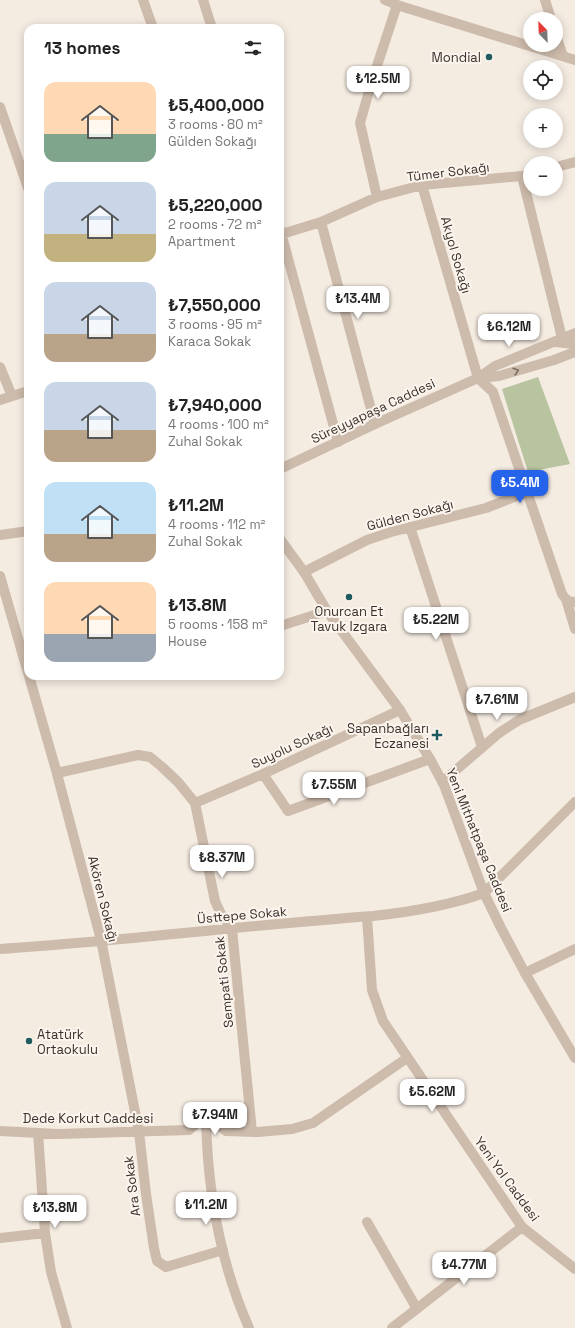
<!DOCTYPE html>
<html lang="en">
<head>
<meta charset="utf-8">
<style>
	:root { --surface:#fff; --page:#f2f2f2; --text:#222; --muted:#767676; --accent:#2563eb }
	body { margin:0; font-family:"Space Grotesk",sans-serif; background:var(--page); color:var(--text); height:100vh; display:flex; flex-direction:column; font-size:15px; white-space:nowrap }
	* { box-sizing:border-box; margin:0 }
	p { font-size:13px; color:var(--muted) }
	.icon { flex:none; width:22px; height:22px; fill:none; stroke:currentColor; stroke-width:2; stroke-linecap:round; stroke-linejoin:round }
	.map { position:relative; flex:1; overflow:hidden }
	.panel { position:absolute; left:24px; top:24px; width:260px; height:656px; display:flex; flex-direction:column; background:var(--surface); border-radius:12px; box-shadow:0 2px 10px #0003 }
	.panel>* { flex:none }
	.needle { width:26px; rotate:337deg }
	.controls { position:absolute; left:523px; top:12px; display:grid; gap:8px }
	.controls a { display:grid; place-items:center; width:40px; height:40px; border-radius:50%; background:var(--surface); box-shadow:0 2px 10px #0003; font-size:20px }
	.price { position:absolute; translate:-50% -34px; padding:0 9px; border-radius:8px; background:#fff; color:#222; font-size:13px; line-height:26px; filter:drop-shadow(0 1px 2px #0008) }
	.price::after { content:''; position:absolute; left:50%; top:24px; width:12px; height:9px; margin-left:-6px; background:inherit; clip-path:polygon(0 0,100% 0,50% 100%) }
	.price.on { background:var(--accent); color:#fff }
	ul { padding:0; list-style:none }
	li { display:flex; align-items:center; gap:12px; height:100px; padding:0 20px }
	li span { display:grid; place-items:center; flex:none; width:112px; height:80px; border-radius:12px; color:#555 }
	li>.icon { margin-inline-start:auto }
	span .icon { width:48px; height:48px; fill:#fffc; stroke-width:1 }
	li b { font-size:17px }
	h2 { display:flex; justify-content:space-between; align-items:center; height:48px; padding:0 20px; font-size:17px }
	.map>svg:first-child { display:block }
	.green { fill:#b8c4a0 }
	.lines { fill:none; stroke-linecap:round; stroke-linejoin:round }
	.minor { stroke:#cdbbac; stroke-width:10 }
	.tertiary { stroke:#cdbbac; stroke-width:10 }
	.oneway { stroke:#7d6f65 }
	.poi-dot { fill:#1f5a5e; stroke:#fbf5ee; stroke-width:1.5 }
	.labels { text-anchor:middle; dominant-baseline:central; stroke-width:4; stroke-linejoin:round; paint-order:stroke }
	.poi-label { font-size:13px; fill:#3b302b; stroke:#fbf5ee; text-anchor:end }
	.street-label { font-size:13px; fill:#3b302b; stroke:#fbf5ee }
</style>
</head>
<body>
<div class="map">
<svg width="575" height="1328" viewBox="0 0 575 1328">
	<rect width="100%" height="100%" fill="#f4ebe1"/>
	<!-- green -->
	<path class="green" d="M538 377 570 464 528 472 502 389Z"/>
	<g class="lines">
		<!-- minor -->
		<path class="minor" d="M143 0 153 28
			M203 0 212 28
			M545 0 551 19
			M556 36 563 56
			M0 107 28 188
			M556 167 575 162
			M522 176 562 338
			M422 185 478 378 493 392 562 594C565 599 568 602 575 602
			M377 197 360 123 371 84 397 5
			M321 222 375 424
			M280 229 338 442
			M282 234 321 222 377 197 422 185 522 176 530 174
			M0 367 12 396
			M0 400 28 391
			M410 527 482 747
			M304 572 367 540 391 532 486 508 527 492
			M0 576 28 673
			M566 599 575 629
			M280 626 327 611
			M29 676 56 770 101 940 139 1132 146 1194 154 1248 157 1261 166 1267 223 1250
			M57 773 138 755 150 757 161 766 178 782 195 803 215 901 221 914 232 929 252 1132
			M263 774 288 811 430 759
			M442 782 499 733 519 720 575 697
			M195 803 263 774 400 710
			M367 917 372 990 383 1021 522 1227 575 1269
			M0 949C124 941 248 925 373 916 410 912 448 906 484 893L575 802
			M525 973 575 949
			M206 1115C207 1187 220 1262 249 1328
			M0 1131 58 1134 189 1130 206 1115 226 1131 258 1132 292 1129 313 1123 407 1058
			M38 1133 45 1233 51 1272 67 1328
			M367 1222 417 1309
			M0 1238 45 1233
			M392 1328 522 1227"/>
		<!-- tertiary -->
		<path class="tertiary" d="M385 0 397 5 575 60
			M555 342 575 344
			M478 378 499 376 554 360 575 352
			M280 469 375 424 478 378 495 366 575 333
			M0 535 28 531
			M280 539 304 572 327 611 400 710 430 759 444 785 484 893 501 928 525 973 575 1058"/>
	</g>
	<!-- one-way arrows -->
	<defs><path id="oneway-chevron" d="M-2-3.5L2.5 0L-2 3.5" fill="none" stroke-width="1.6" stroke-linecap="round" stroke-linejoin="round"/></defs>
	<use class="oneway" href="#oneway-chevron" transform="translate(516 371) rotate(-17)"/>
	<!-- markers -->
	<g class="poi-dot">
		<circle cx="489" cy="57" r="4"/>
		<circle cx="349" cy="597" r="4"/>
		<path d="M435 729h4v4h4v4h-4v4h-4v-4h-4v-4h4z"/>
		<circle cx="29" cy="1041" r="4"/>
	</g>
	<g class="labels">
		<!-- poi labels -->
		<g class="poi-label">
			<text x="481" y="57">Mondial</text>
			<text x="349" y="611" text-anchor="middle">Onurcan Et<tspan x="349" dy="15">Tavuk Izgara</tspan></text>
			<text x="429" y="728">Sapanbağları<tspan x="429" dy="15">Eczanesi</tspan></text>
			<text x="37" y="1034" text-anchor="start">Atatürk<tspan x="37" dy="15">Ortaokulu</tspan></text>
		</g>
		<!-- street labels -->
		<g class="street-label">
			<text transform="translate(448 172) rotate(-7)">Tümer Sokağı</text>
			<text transform="translate(456 255) rotate(74)">Akyol Sokağı</text>
			<text transform="translate(373 411) rotate(-25)">Süreyyapaşa Caddesi</text>
			<text transform="translate(410 515) rotate(-15)">Gülden Sokağı</text>
			<text transform="translate(292 746) rotate(-25)">Suyolu Sokağı</text>
			<text transform="translate(479 840) rotate(68)">Yeni Mithatpaşa Caddesi</text>
			<text transform="translate(103 899) rotate(76)">Akören Sokağı</text>
			<text transform="translate(242 915) rotate(-5)">Üsttepe Sokak</text>
			<text transform="translate(224 982) rotate(-96)">Sempati Sokak</text>
			<text x="88" y="1118">Dede Korkut Caddesi</text>
			<text transform="translate(507 1179) rotate(54)">Yeni Yol Caddesi</text>
			<text transform="translate(132 1186) rotate(-97)">Ara Sokak</text>
		</g>
	</g>
</svg>
<div class="controls">
<a><svg class="needle" viewBox="-14 -14 28 28"><path d="M0-13l5 13h-10z" fill="#e53935"/><path d="M0 13l5-13h-10z" fill="#767676"/></svg></a>
<a><svg class="icon" aria-label="locate" viewBox="0 0 24 24"><circle cx="12" cy="12" r="6"/><path d="M12 2v4M12 18v4M2 12h4M18 12h4"/></svg></a>
<a>+</a>
<a>−</a>
</div>
<b class="price" style="left:378px;top:100px">₺12.5M</b>
<b class="price" style="left:358px;top:320px">₺13.4M</b>
<b class="price" style="left:509px;top:348px">₺6.12M</b>
<b class="price on" style="left:520px;top:504px">₺5.4M</b>
<b class="price" style="left:436px;top:641px">₺5.22M</b>
<b class="price" style="left:497px;top:721px">₺7.61M</b>
<b class="price" style="left:334px;top:806px">₺7.55M</b>
<b class="price" style="left:222px;top:879px">₺8.37M</b>
<b class="price" style="left:432px;top:1113px">₺5.62M</b>
<b class="price" style="left:215px;top:1136px">₺7.94M</b>
<b class="price" style="left:206px;top:1226px">₺11.2M</b>
<b class="price" style="left:55px;top:1229px">₺13.8M</b>
<b class="price" style="left:464px;top:1286px">₺4.77M</b>
<section class="panel">
<h2>13 homes<svg class="icon" aria-label="filters" viewBox="0 0 24 24"><path d="M4 7h16M4 17h16"/><circle cx="9" cy="7" r="2"/><circle cx="15" cy="17" r="2"/></svg></h2>
<ul>
<li><span style="background:linear-gradient(#ffd9b3 65%,#7fa58c 0)"><svg class="icon" aria-label="home" viewBox="0 0 24 24"><path d="M3 11l9-7 9 7M6 9v11h12V9"/></svg></span><div><b>₺5,400,000</b><p>3 rooms · 80 m²</p><p>Gülden Sokağı</p></div></li>
<li><span style="background:linear-gradient(#c9d6e8 65%,#c2b280 0)"><svg class="icon" aria-label="home" viewBox="0 0 24 24"><path d="M3 11l9-7 9 7M6 9v11h12V9"/></svg></span><div><b>₺5,220,000</b><p>2 rooms · 72 m²</p><p>Apartment</p></div></li>
<li><span style="background:linear-gradient(#c9d6e8 65%,#b9a48a 0)"><svg class="icon" aria-label="home" viewBox="0 0 24 24"><path d="M3 11l9-7 9 7M6 9v11h12V9"/></svg></span><div><b>₺7,550,000</b><p>3 rooms · 95 m²</p><p>Karaca Sokak</p></div></li>
<li><span style="background:linear-gradient(#c9d6e8 60%,#b9a48a 0)"><svg class="icon" aria-label="home" viewBox="0 0 24 24"><path d="M3 11l9-7 9 7M6 9v11h12V9"/></svg></span><div><b>₺7,940,000</b><p>4 rooms · 100 m²</p><p>Zuhal Sokak</p></div></li>
<li><span style="background:linear-gradient(#bfe0f5 65%,#b9a48a 0)"><svg class="icon" aria-label="home" viewBox="0 0 24 24"><path d="M3 11l9-7 9 7M6 9v11h12V9"/></svg></span><div><b>₺11.2M</b><p>4 rooms · 112 m²</p><p>Zuhal Sokak</p></div></li>
<li><span style="background:linear-gradient(#ffd9b3 65%,#9aa5b1 0)"><svg class="icon" aria-label="home" viewBox="0 0 24 24"><path d="M3 11l9-7 9 7M6 9v11h12V9"/></svg></span><div><b>₺13.8M</b><p>5 rooms · 158 m²</p><p>House</p></div></li>
</ul>
</section>
</div>
</body>
</html>
